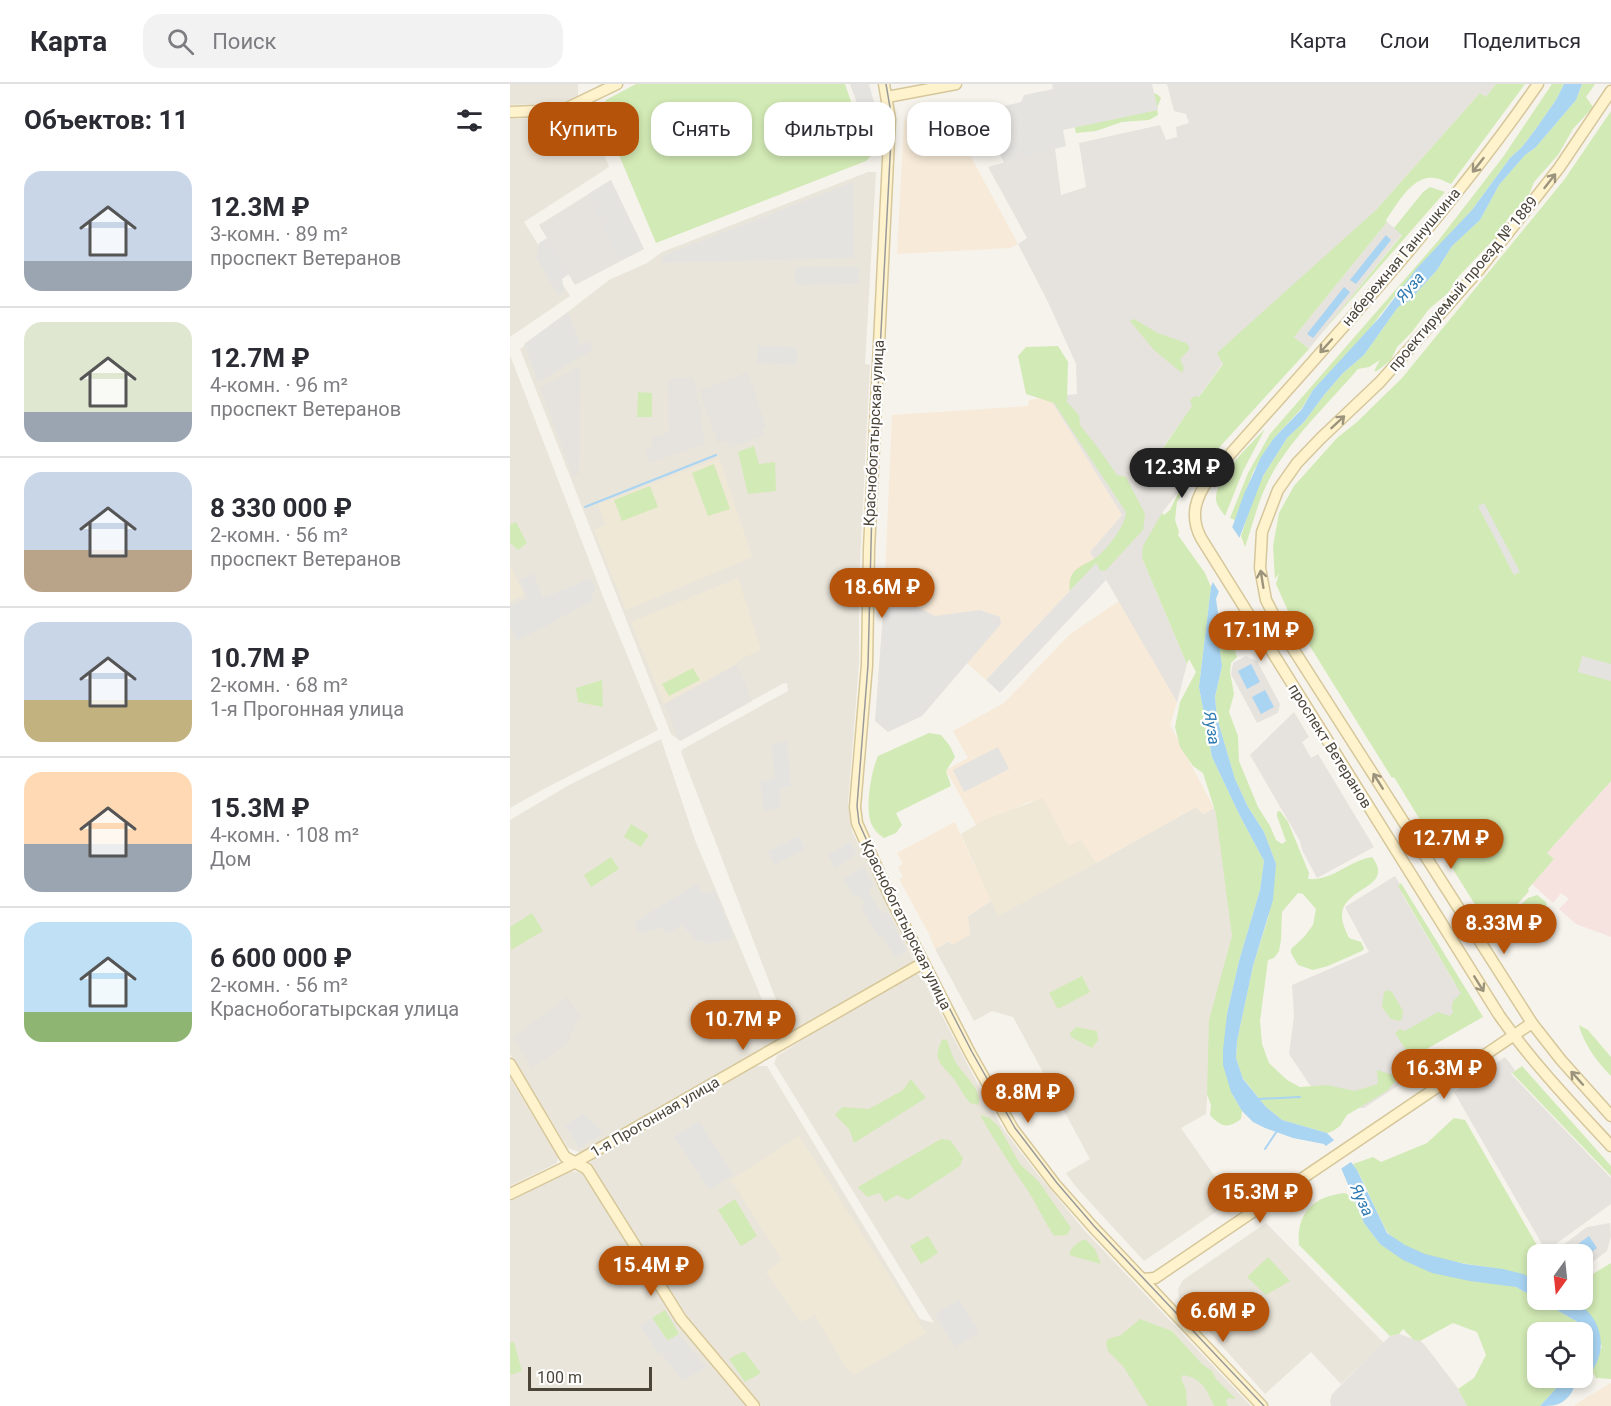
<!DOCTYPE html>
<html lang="ru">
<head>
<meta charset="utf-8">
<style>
	:root { --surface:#fff; --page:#f2f2f3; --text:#2b2b33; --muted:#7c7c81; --line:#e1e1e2; --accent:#b45309 }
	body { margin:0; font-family:Roboto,sans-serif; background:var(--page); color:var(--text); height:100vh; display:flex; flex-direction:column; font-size:22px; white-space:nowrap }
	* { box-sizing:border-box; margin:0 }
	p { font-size:20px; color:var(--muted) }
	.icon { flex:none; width:33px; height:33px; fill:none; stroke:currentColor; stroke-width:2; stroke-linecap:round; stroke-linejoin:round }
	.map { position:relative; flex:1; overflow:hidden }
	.drawer { display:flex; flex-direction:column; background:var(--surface); width:510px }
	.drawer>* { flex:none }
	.top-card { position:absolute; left:18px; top:18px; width:570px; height:54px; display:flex; gap:12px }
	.needle { width:39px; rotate:195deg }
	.fabs { position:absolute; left:1017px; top:1160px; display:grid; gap:12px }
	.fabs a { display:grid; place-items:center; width:66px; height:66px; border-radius:12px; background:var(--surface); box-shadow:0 3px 9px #0003; font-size:30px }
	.scale { position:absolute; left:18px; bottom:15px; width:124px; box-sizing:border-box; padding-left:6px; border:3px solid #4b4439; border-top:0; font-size:16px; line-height:21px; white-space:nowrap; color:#4b4439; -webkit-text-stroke:4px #fff; paint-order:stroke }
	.price { position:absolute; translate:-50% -51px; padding:0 14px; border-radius:21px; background:var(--accent); color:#fff; font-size:20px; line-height:39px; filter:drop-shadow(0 2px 3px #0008) }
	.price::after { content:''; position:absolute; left:50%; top:36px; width:18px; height:14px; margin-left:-9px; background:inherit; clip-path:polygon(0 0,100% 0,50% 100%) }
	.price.selected { background:#222; color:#fff }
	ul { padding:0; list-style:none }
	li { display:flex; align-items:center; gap:18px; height:150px; padding:0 24px }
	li+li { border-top:2px solid var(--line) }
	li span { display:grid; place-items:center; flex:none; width:168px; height:120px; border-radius:18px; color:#555 }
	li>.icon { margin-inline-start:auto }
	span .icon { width:72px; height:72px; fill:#fffc; stroke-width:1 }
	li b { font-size:26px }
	h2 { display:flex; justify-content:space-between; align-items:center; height:72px; padding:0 24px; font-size:26px }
	.pill { padding:0 21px; border-radius:18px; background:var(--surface); box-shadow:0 3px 9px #0003; font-size:21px; line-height:54px }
	.pill.selected { background:var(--accent); color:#fff }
	header { display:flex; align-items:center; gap:36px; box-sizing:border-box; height:84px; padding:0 30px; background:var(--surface); border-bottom:2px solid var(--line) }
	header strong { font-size:28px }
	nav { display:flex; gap:33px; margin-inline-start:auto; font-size:21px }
	.search { width:420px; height:54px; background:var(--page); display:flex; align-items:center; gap:15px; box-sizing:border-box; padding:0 21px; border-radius:18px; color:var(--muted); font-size:22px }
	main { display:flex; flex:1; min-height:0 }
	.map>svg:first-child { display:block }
	.residential { fill:#eae5da }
	.commercial { fill:#f7ead8 }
	.industrial { fill:#e6e2dd }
	.education { fill:#efe8d6 }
	.medical { fill:#f6e3e0 }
	.green { fill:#d2eab5 }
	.parking { fill:#e5e3e0 }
	.water { fill:#a9d4f2 }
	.pier { fill:#f6f3ec }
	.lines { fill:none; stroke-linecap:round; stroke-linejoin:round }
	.stream { stroke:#a9d4f2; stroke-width:2 }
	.secondary-casing { stroke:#d6c79b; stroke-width:13 }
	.secondary { stroke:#fff3cd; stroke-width:10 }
	.tram { stroke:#9a9a9a; stroke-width:1.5 }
	.oneway { stroke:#9c937c }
	.labels { text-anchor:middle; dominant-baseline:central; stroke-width:4.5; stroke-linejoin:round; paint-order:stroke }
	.street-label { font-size:15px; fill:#4b4439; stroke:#fff }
	.water-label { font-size:16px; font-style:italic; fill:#2e7ab2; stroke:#fff }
</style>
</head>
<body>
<header>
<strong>Карта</strong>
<div class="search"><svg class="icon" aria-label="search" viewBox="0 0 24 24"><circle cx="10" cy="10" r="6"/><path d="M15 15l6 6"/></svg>Поиск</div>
<nav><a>Карта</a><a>Слои</a><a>Поделиться</a></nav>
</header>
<main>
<section class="drawer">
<h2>Объектов: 11<svg class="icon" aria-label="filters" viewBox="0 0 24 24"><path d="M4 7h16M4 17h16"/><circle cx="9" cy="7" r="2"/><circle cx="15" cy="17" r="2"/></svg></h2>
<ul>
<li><span style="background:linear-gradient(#c9d6e8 75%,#9aa5b1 0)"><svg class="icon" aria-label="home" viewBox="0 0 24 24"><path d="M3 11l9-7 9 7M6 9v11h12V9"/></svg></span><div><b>12.3M ₽</b><p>3-комн. · 89 m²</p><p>проспект Ветеранов</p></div></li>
<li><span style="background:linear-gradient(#dfe7d0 75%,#9aa5b1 0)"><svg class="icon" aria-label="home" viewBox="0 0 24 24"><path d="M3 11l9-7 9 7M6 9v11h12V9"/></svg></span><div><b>12.7M ₽</b><p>4-комн. · 96 m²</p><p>проспект Ветеранов</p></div></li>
<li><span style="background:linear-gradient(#c9d6e8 65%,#b9a48a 0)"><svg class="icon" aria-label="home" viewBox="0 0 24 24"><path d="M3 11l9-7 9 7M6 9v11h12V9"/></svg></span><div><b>8 330 000 ₽</b><p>2-комн. · 56 m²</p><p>проспект Ветеранов</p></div></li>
<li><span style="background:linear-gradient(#c9d6e8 65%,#c2b280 0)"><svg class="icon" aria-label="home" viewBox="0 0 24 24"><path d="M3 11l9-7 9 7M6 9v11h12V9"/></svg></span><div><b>10.7M ₽</b><p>2-комн. · 68 m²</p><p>1-я Прогонная улица</p></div></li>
<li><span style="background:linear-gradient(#ffd9b3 60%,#9aa5b1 0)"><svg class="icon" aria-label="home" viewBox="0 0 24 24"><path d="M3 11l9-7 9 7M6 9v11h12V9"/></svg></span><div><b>15.3M ₽</b><p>4-комн. · 108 m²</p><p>Дом</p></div></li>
<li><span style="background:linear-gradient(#bfe0f5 75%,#8fb573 0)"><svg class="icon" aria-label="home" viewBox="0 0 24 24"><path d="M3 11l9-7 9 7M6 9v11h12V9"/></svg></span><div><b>6 600 000 ₽</b><p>2-комн. · 56 m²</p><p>Краснобогатырская улица</p></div></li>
</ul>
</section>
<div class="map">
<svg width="1101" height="1322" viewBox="0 0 1101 1322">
	<rect width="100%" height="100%" fill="#f6f3ec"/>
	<!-- residential -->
	<path class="residential" d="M0 0H68V12L63 17 56 19 0 21Z
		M73 32 82 39 99 83 14 138 60 212 0 253V35Z
		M358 88H366L355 280 360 281 349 497V580L338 720 342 747 404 877 286 947 275 939 171 668 173 665 278 607 277 599 272 600 170 657 161 650 10 265 99 196 137 179 152 168Z
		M0 271 94 515 148 646 32 706 0 724Z
		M151 655 185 756 269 956 72 1069 58 1064 0 970V736L61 700Z
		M533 714 558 762 571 756 586 779 686 723 693 730 704 724 710 734 722 852 702 931 696 1030 671 1044 722 1117 634 1177 566 1103 556 1089 580 1075 503 933 482 927 464 937 425 865 440 857 441 861 458 832 481 817 451 750Z
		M405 889 412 893 475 1014 494 1046 526 1088 576 1148 741 1322H252L185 1244 79 1080 84 1075 246 982H257L410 1235 424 1239 264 979 267 972 332 931Z
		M0 994 48 1073 47 1079 0 1102Z
		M60 1087 72 1089 177 1251 238 1322H0V1117Z
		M756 1139 874 1259 831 1300 801 1268 755 1310 669 1214 668 1205 673 1196Z"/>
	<!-- commercial -->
	<path class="commercial" d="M433 21 508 160 500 164 387 170 394 38 398 30Z
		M539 313 612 431 580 468 586 479 476 596 457 579 412 632 378 648 365 637 374 516 382 331 518 322 519 316Z
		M609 517 667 618 660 641 704 724 693 730 686 723 586 779 571 756 559 762 521 717 466 741 436 686 458 674 443 647 494 619 559 551Z
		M445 738 464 781H466L481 817 458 832 460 851 442 861 439 857 425 865 419 850 389 795 393 793 388 783 393 780 387 769Z
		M1101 1299V1322H1064L1072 1316Z"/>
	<!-- industrial -->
	<path class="industrial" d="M657 0H986L976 13 970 9 866 126 713 279 651 366 676 398 652 429 632 474 677 580 667 618 580 468 612 431 539 313 567 310 566 280 537 216 508 160 517 154 478 83 545 64 551 111 576 103 569 59 650 41 656 56 667 53 666 43 679 39 676 30 664 27Z
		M101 96 134 165 65 201 29 141Z
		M877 138 892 150 799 265 784 253Z
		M70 282 69 389 63 393 30 304Z
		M238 288 256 344 252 345 253 352 220 364 217 356 208 359 189 307Z
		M158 294H183L193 334 190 335 195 360 139 379 135 364 143 362 141 354 159 348Z
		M736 572 747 577 770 620 768 629 747 639 721 590 723 579Z
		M227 580 242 617 170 657 154 620Z
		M784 628 799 653 792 658 801 674 808 670 864 763 807 794 792 766 790 757 740 671Z
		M885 792 894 807 892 810 945 900 951 898 967 923 911 955 924 978 854 1024 814 1022 779 970 784 932 782 901 859 868 835 823Z
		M57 913 71 934 65 941 58 959 22 984 3 953Z
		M995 973 1005 986 1001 990 1101 1094V1120L1036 1167 944 1008Z
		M1100 1139 1101 1152 1097 1167 1073 1185 1072 1170H1054L1052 1167 1053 1161 1077 1143Z
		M889 1250 910 1257 914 1260 947 1303 957 1322H821L820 1317 822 1310 880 1252Z"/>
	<!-- education -->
	<path class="education" d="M209 374 242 473 116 526 84 446 96 441 88 420Z
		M0 481 14 511 0 517Z
		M228 494 251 566 228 576 227 580 154 620 121 538Z
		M533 714 558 762 571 756 586 779 488 832 451 750 474 736Z
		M289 1052 416 1249 344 1291 337 1285 305 1231 291 1238 256 1188 272 1176 221 1096Z"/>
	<!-- medical -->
	<path class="medical" d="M1101 697V853L1066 840 1049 825 1059 815 1051 809 1043 819 1022 800 1044 775 1037 769Z"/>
	<!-- green -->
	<path class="green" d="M126 0H335L360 73 356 77 146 159 96 40 92 24 96 16Z
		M986 0H1015L941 100C936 98 929 94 924 94 902 91 887 121 876 136L877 138 784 253 799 265 685 390 667 418 665 436 669 448 668 451 695 489 701 503 689 603 702 673 729 730 754 777 750 806 729 877 717 930 721 1008 732 1027 731 1035C718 1045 711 1043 700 1031L701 1021 697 1010 699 936 722 852 706 730 693 689 683 682 670 663 665 643 670 618 686 588 679 575 677 580 632 474 633 462 652 429 654 431 660 426 674 397 651 367 682 322 680 316 685 312 689 313 713 280 707 269 866 126 970 9 976 13Z
		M1042 0H1054L1046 16 1025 46 1012 63 1000 74 962 126 887 209 858 247 803 306 792 324 764 354 743 388 725 436 720 434 738 389 760 350 928 157 993 73Z
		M1072 0H1085L1076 13 1083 23 1063 45 1048 71 1024 98 1018 113 997 136 989 150 949 192 938 209 919 225 902 248 887 263 881 276 867 287H864L870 276 859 283 848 285C819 319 774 361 756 402 747 421 742 443 735 463L731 452 742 418 753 392 777 354 794 338 814 311 833 289 854 271 888 223 899 217 927 186 942 162 970 136 989 101 1015 71 1025 64 1066 16Z
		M642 9 647 10 651 14 647 24 648 31 639 36 612 38 586 47 566 49 565 44 569 40Z
		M366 26 367 56 364 70 353 29Z
		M1101 27V697L1037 769 1044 775 1018 805 1019 807 997 832 991 827 985 834 989 842H983L976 838 939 779 921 760 909 741 912 739 884 693 882 694 778 527 766 500 769 489 765 495 763 462 769 429 784 402 827 354 847 338 892 294 1054 96Z
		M920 103 935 108 811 250 892 151 884 144 913 108Z
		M624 235 648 249 676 259 679 262V266L670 275 674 284 672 289 644 266 620 237Z
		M548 262 558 278 557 318 569 331 570 341 588 364 607 391 616 393 635 430 633 446 596 486 583 489 560 508C559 501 559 495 563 489 568 482 580 478 587 473 597 465 616 441 616 428L544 319 516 310 508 272 516 263Z
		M128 308 142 309V333H127Z
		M755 345 733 387 715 432C713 429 709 424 707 420 699 398 741 360 755 345Z
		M244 362 249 380 265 378 266 407 238 410 228 368Z
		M204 380 220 425 198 432 182 389Z
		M140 402 148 423 112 437 104 416Z
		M6 438 17 459 8 466 0 459V441Z
		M707 545 718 547 727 573 721 579 720 588 724 610 719 628 728 652 729 677 748 723 760 742 766 756 772 760 776 757 767 732V728L770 727 778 738 799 789 798 795C823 797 838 777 862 773 886 804 833 802 832 831 832 840 836 847 839 854L851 858 854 865 852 867 818 882 803 886 788 881 781 869V865L794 853 803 841 806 825 793 810 788 809 772 828 771 856 769 867 764 874 758 876 750 937 752 960 759 979 777 996 790 1003 817 1001 845 1007 868 1000 867 986 889 993 877 1007 837 1031 830 1042 823 1047 817 1049 772 1036 756 1023 732 993 726 974 727 957 743 882 758 834 766 780 754 748 738 723 725 695 707 634 705 613 712 582Z
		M183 584 190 596 159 612 152 600Z
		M92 596 93 623 68 618 66 604Z
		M419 649 431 651 440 662 445 673 436 687 441 702 386 729 392 741 386 749 374 754C368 750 364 746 361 739 355 723 361 688 368 672Z
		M121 740 139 751 131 763 114 753Z
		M101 773 109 785 81 803 74 791Z
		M891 799 973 933 906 971 896 966 885 949 890 945 895 947 928 928 939 932 943 929C940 919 943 916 951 910L888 802Z
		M1027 811 1036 818C1041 840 1029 834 1015 836 1008 837 1002 840 995 843L994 838 996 834 1018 814Z
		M22 829 33 847 1 866 0 843Z
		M572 892 580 908 548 925 539 909Z
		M877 906 882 908 893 927 892 935 889 937 881 935 872 923 874 908Z
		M1069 941 1078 946 1101 973V992C1088 979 1073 959 1069 941Z
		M566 943 587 947 588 956 582 964 561 953 560 949Z
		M433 955 437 956C440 964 442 972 446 979 453 991 473 1005 468 1021L460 1019C453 1011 449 1002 443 994 431 980 421 975 433 955Z
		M1012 982 1101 1082V1092L1002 989Z
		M401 995 416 1014 344 1059 339 1045 325 1031 332 1023 359 1025 393 1006Z
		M470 1031 480 1034 489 1043 510 1080 529 1098 561 1144 557 1151 544 1152C534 1137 527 1121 518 1107 501 1082 485 1058 470 1031Z
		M944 1034 955 1036 1032 1170H1028L1027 1198C981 1174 920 1187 879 1150 875 1146 873 1139 870 1134 861 1116 854 1096 843 1080L863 1073 871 1078 917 1059Z
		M431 1055 440 1056 453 1074 450 1082 398 1116 387 1111 375 1118 370 1109 357 1113 348 1103Z
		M835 1109 843 1114 854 1139 870 1160 989 1199 1006 1203 1066 1237 1078 1249 1073 1254 1072 1248H1028V1293H1050L1051 1299 1030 1322H957L948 1305 964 1294 976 1271 967 1248 943 1239 910 1257 904 1256 893 1245 889 1250 880 1252 789 1161C786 1130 803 1112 835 1109Z
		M225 1115 247 1152 231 1162 208 1126Z
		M418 1152 428 1169 411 1180 400 1162Z
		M572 1156H576L585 1165 591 1180 559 1171 562 1164Z
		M758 1173 780 1197 756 1211 737 1193Z
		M1101 1179V1295L1086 1294 1082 1287 1092 1262 1068 1221 1058 1215H1072L1073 1196Z
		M155 1226 169 1250 158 1257 142 1234Z
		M630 1235 662 1247 692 1280 702 1287 706 1295 726 1315 718 1314 716 1318 718 1322H704C697 1306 692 1294 673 1291L671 1294 676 1306 677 1322H638L613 1282 598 1267 596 1259 598 1255 611 1251Z
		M4 1258 12 1287 0 1291V1259Z
		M234 1267 251 1289 235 1298 219 1275Z"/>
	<!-- parking -->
	<path class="parking" d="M340 0H359L366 26 351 30Z
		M542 0H642L648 26 553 46 556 62 494 79 470 28 511 18 514 11 543 5Z
		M101 96 134 165 110 177 78 110Z
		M343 98 344 174 153 179 152 172Z
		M37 154 59 190 52 195 54 207 48 211 26 174 29 159Z
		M285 183H349L348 200 285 201Z
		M58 228 71 262 81 257 82 266 28 298 14 260Z
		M248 262 287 263V281L247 279Z
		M974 419 1010 488 1004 491 968 422Z
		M586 479 596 496 490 609 476 596Z
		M23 489 33 514 81 494 86 507 81 509 84 516 7 557 0 542V522L17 514 10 496Z
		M374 516 398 518 425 532 470 526 490 533 491 540 412 632 378 648 365 637Z
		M1072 572 1101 580V597L1068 588Z
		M277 657 281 702 270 704V724L254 727 250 698 265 694 261 660Z
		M488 663 499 685 454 708 443 686Z
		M289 752 295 765 264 781 258 767Z
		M340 758 347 770 325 784 318 771Z
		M354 783 364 802 358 806 372 830 377 827 397 867 385 874 372 852 369 854 351 823 355 821 349 811 344 813 333 795Z
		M186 800 194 809 205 807 224 854 201 860 185 856 172 841 157 850 152 844 129 849 124 839Z
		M73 1030 94 1049 69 1064 55 1041Z
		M189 1037 223 1091 199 1106 164 1053Z
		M449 1216 469 1248 445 1263 425 1230Z
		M142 1234 157 1257 169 1250 196 1283 173 1297 151 1269 148 1270 130 1242Z"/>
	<!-- water -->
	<path class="water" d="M1054 0H1072L1066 16 1025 64 1015 71 989 101 970 136 942 162 927 186 899 217 888 223 854 271 833 289 814 311 794 338 777 354 753 392 706 515 708 529 707 545 712 582 705 613 707 634 725 695 738 723 754 748 766 780 763 816 743 882 727 957 726 974 733 995 756 1023 772 1036 817 1049 826 1058 847 1086 877 1149 895 1161 915 1170 955 1180 993 1185 1013 1190 1027 1198 1028 1215C1037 1215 1051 1213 1060 1216 1088 1226 1100 1260 1083 1285 1079 1291 1071 1294 1066 1300 1063 1304 1062 1309 1059 1312 1051 1322 1042 1322 1030 1322L1051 1299 1050 1293H1072L1073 1278 1081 1264V1257L1073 1262V1254L1078 1249 1066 1237 1006 1203 960 1197 922 1189 893 1176 870 1160 854 1139 829 1079 814 1060 783 1054 755 1044 743 1038 732 1027 721 1008 713 981V966L717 930 729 877 750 806 754 777 729 730 702 673 689 603 701 503 734 410 751 373 764 354 792 325 803 306 870 233 907 184 962 126 1000 74 1012 63 1025 46 1046 16Z
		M876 151 881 156 846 200 840 196Z
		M834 203 840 208 803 254 797 250Z
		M741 580 750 598 737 605 728 587Z
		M755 606 764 623 751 630 742 613Z
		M1079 1152 1087 1164 1073 1174 1072 1170H1063L1060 1166Z"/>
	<!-- pier -->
	<path class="pier" d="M720 440 731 456 711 511 701 495Z
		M827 1054 844 1076 829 1086 820 1071 813 1064Z"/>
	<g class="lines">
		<!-- stream -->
		<path class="stream" d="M75 423 206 371
			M748 1015 790 1013
			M755 1065 767 1047"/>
		<!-- secondary casing -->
		<g class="secondary-casing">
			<path id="secondary" d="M374 0 380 35 359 465 357 581 345 723 347 739 380 813 460 969 503 1045 545 1100 583 1143 752 1322
				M1028 0C931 140 813 265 700 393 686 413 679 431 691 454L989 931C1022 978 1062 1020 1101 1062
				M1101 7 1049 84 969 186 870 298 811 354 787 379 768 406 752 448 750 484 756 516 773 549 1022 939 1051 976 1101 1032
				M377 13 446 0
				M0 28 53 26 107 0
				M0 980 55 1073 77 1085 171 1235 244 1322
				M0 1110 66 1078 413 879
				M633 1195 645 1194 1022 939"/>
		</g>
		<!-- secondary -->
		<use href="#secondary" class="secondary"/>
		<!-- tram -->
		<path class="tram" d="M376 0 382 35 362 422 358 581 347 722 349 739 382 813 462 968 505 1044 547 1099 584 1142 754 1322"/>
	</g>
	<!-- one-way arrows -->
	<defs><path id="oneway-shaft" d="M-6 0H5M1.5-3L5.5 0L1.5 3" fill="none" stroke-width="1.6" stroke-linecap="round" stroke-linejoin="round" transform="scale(1.5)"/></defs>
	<g class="oneway">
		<use href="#oneway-shaft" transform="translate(968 81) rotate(128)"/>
		<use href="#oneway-shaft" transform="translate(1040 97) rotate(-52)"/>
		<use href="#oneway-shaft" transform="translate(816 262) rotate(132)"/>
		<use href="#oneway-shaft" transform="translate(828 338) rotate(-43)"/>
		<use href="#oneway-shaft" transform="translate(752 495) rotate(-99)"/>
		<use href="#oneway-shaft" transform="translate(868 697) rotate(-122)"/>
		<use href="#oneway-shaft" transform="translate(969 900) rotate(58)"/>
		<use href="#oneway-shaft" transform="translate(1067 994) rotate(-132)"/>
	</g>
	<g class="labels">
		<!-- street labels -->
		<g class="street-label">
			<text transform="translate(891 173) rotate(-50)">набережная Ганнушкина</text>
			<text transform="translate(953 200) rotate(-50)">проектируемый проезд № 1889</text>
			<text transform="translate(364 349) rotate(-87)">Краснобогатырская улица</text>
			<text transform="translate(820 662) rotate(58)">проспект Ветеранов</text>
			<text transform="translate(396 841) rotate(64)">Краснобогатырская улица</text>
			<text transform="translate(145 1033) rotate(-30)">1-я Прогонная улица</text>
		</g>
		<!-- water labels -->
		<g class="water-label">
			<text transform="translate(900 203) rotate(-49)">Яуза</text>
			<text transform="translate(702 644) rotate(81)">Яуза</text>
			<text transform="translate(852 1116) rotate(65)">Яуза</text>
		</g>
	</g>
</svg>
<div class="fabs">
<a><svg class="needle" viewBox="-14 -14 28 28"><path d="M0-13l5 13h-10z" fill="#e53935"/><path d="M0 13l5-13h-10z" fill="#7c7c81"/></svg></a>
<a><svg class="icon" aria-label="locate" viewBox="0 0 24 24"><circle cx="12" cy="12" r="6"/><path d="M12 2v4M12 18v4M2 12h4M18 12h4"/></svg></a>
</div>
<div class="scale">100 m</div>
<b class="price selected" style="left:672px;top:415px">12.3M ₽</b>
<b class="price" style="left:372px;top:535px">18.6M ₽</b>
<b class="price" style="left:751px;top:578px">17.1M ₽</b>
<b class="price" style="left:941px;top:786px">12.7M ₽</b>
<b class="price" style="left:994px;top:871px">8.33M ₽</b>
<b class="price" style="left:233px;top:967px">10.7M ₽</b>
<b class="price" style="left:934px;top:1016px">16.3M ₽</b>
<b class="price" style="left:518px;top:1040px">8.8M ₽</b>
<b class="price" style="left:750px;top:1140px">15.3M ₽</b>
<b class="price" style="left:141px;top:1213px">15.4M ₽</b>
<b class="price" style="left:713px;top:1259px">6.6M ₽</b>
<div class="top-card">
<a class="pill selected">Купить</a>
<a class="pill">Снять</a>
<a class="pill">Фильтры</a>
<a class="pill">Новое</a>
</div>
</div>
</main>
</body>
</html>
